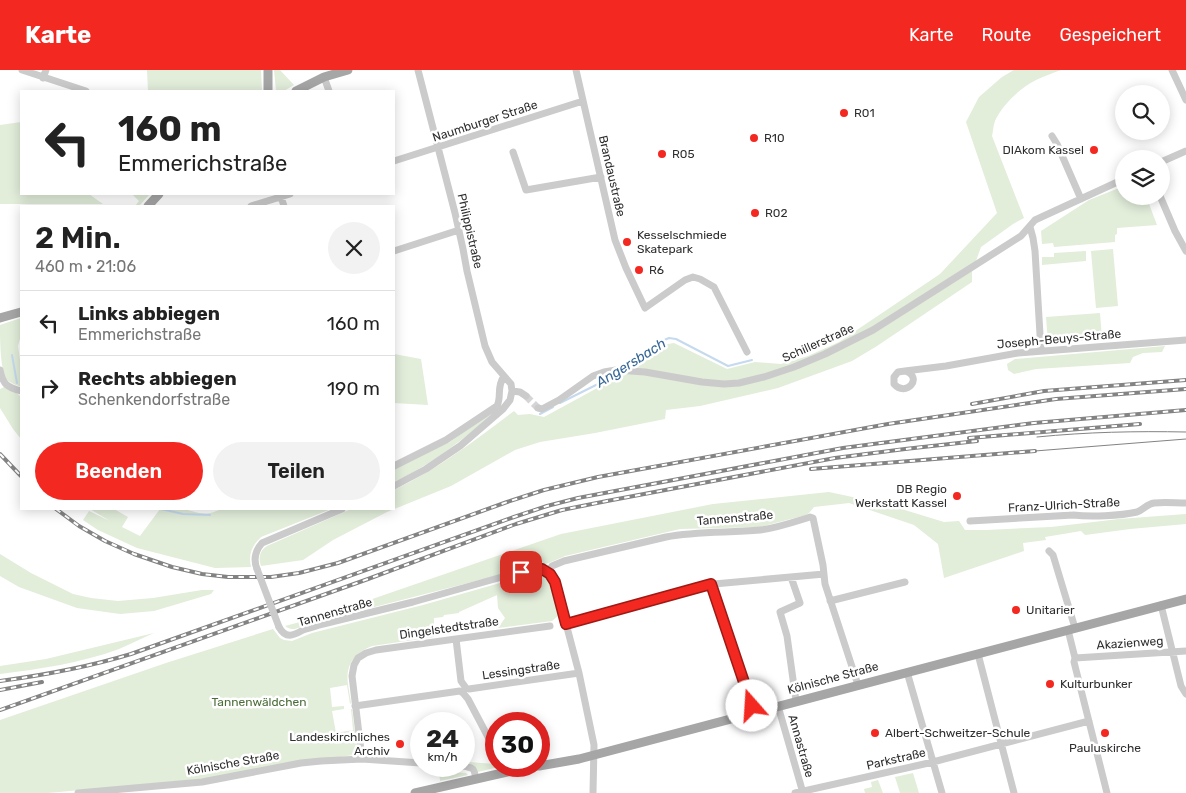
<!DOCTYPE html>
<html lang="de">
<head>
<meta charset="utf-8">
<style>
	body { margin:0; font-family:Rubik,sans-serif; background:#f2f2f2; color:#222; height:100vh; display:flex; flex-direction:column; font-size:19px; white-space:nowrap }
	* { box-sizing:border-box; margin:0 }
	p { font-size:16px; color:#767676 }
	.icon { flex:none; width:28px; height:28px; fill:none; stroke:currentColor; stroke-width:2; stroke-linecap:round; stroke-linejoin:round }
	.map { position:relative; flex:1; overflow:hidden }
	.drawer { position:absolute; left:20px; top:135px; width:375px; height:305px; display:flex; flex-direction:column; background:#fff; border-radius:0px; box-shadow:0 2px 12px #0003 }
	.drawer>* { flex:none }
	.banner { position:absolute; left:20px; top:20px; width:375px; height:105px; border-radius:0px; box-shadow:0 2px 12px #0003; background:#fff; color:#222; overflow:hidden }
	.tools { position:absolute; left:1115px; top:15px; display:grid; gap:10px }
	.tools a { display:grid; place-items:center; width:55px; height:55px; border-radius:50%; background:#fff; box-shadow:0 2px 12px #0003; font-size:25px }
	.speed { position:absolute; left:410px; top:642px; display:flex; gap:10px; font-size:25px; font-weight:700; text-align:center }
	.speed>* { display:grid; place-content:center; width:65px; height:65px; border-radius:50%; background:#fff; box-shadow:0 2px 12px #0003; line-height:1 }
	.speed small { font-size:12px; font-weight:400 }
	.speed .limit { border:8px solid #d22; background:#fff; color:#111 }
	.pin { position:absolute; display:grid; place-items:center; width:42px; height:42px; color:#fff; margin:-21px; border-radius:10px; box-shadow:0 2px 8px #0006 }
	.me { position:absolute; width:55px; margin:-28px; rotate:341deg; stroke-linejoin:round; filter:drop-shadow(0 0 4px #0008) }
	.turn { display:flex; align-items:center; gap:18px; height:105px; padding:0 15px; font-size:22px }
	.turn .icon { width:65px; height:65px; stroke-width:2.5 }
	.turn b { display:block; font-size:35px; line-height:42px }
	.round { display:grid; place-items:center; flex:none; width:52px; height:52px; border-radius:26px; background:#f2f2f2 }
	.headline { display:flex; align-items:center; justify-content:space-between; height:85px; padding:0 15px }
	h1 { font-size:30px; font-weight:600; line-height:38px }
	.action { display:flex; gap:10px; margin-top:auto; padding:10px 15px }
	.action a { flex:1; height:58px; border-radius:30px; background:#f32821; color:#fff; font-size:20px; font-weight:600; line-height:58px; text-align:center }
	.action a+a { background:#f2f2f2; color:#222 }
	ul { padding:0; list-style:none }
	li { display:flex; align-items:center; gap:15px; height:65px; padding:0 15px; border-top:1px solid #e0e0e0 }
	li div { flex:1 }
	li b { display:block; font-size:19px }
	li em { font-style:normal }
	header { display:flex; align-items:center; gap:30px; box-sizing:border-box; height:70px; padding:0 25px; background:#f32821; color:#fff }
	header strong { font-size:24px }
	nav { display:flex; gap:28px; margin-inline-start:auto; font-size:18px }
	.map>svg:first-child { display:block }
	.green { fill:#e2edda }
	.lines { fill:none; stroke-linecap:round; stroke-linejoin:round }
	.stream { stroke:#c5daee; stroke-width:2 }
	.minor-tunnel { stroke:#d5d5d5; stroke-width:7; stroke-dasharray:7 3.5; stroke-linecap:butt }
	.minor { stroke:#cbcbcb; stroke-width:7 }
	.major { stroke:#a6a6a6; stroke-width:9 }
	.tram { stroke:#838383; stroke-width:1 }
	.rail-casing { stroke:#838383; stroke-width:4 }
	.rail { stroke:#fff; stroke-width:2; stroke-dasharray:5.5; stroke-linecap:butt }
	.minor-bridge { stroke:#cbcbcb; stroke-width:7 }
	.route-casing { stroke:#9e1a15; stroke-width:12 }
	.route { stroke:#f32821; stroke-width:9 }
	.poi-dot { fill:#f32821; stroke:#fff; stroke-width:2 }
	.labels { text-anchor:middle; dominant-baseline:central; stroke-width:5; stroke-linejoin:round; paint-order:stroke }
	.poi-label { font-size:12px; fill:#2e2e2e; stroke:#fff; text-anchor:start }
	.street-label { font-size:12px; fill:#2e2e2e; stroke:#fff }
	.park-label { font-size:12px; fill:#4b6d38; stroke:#fff }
	.water-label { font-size:14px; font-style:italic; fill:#356797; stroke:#fff }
</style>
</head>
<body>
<header>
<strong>Karte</strong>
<nav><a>Karte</a><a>Route</a><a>Gespeichert</a></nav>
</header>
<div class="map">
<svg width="1186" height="723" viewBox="0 0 1186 723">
	<rect width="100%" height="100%" fill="#fff"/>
	<path class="green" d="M147 0H261L262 21H148Z
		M274 0H280L294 15 284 21H276Z
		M1014 0H1061C1053 3 1044 6 1036 10 1020 18 1002 35 995 51 993 56 993 62 992 66L1024 148 1013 154 981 177 972 202V212L877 276 852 291 778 318 700 336 666 340 665 349 595 363 540 372 515 380 451 416 387 442 333 470 303 490 261 496C258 488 260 480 267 476L351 439H394V420C438 399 476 370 514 341L518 345 530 344 544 347 612 310 662 275 674 273 727 299 755 292 781 294 808 286 839 272 940 204 997 143 966 52 979 27 1002 7Z
		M21 52V124H89L103 134H0V55Z
		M1124 116V126H1146L1157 155 1117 158V164L1115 165V172L1054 177 1053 173 1042 174 1041 161 1089 130Z
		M132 124H150L139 136H135L139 131Z
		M1113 179 1118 236 1096 238 1091 181Z
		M1086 181V191L1042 195V187H1054V183Z
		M1100 243 1102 269 1053 273H1050L1048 271 1046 247Z
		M21 248V265L18 276 21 297V317C17 315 10 313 7 310 0 300 0 268 0 255Z
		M1165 276 1162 282 1143 283 1133 287 1130 293 1036 299 1014 304 1008 300 1007 294 1015 289Z
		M394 284 421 289 428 335 394 333Z
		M4 317 16 322 21 327V369L13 359 0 338V319Z
		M499 336 501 337C467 366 435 393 394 412V398L450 372Z
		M829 422 885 434 944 452 959 451 965 460H986L1051 457 1119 449 1186 444V454L1130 459 1085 465 1081 461 1045 467 1046 470 1023 473 1024 481 944 508 938 474 914 455 849 433 814 437 809 443 806 445 760 457 680 459 565 486 549 493 507 503 308 554C298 558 293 562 285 556L326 545 561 464 713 434Z
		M90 439H114L128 447 122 457 140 466 160 439C167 439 174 438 181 439 198 441 203 448 221 439H331L261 467C252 476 248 484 251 497L215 498 137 478 98 460 83 450 89 441 110 451Z
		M0 484 31 503 73 524 91 528 118 531 153 528 202 520H214L211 524 154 541 120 544 77 538 19 517 0 506Z
		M541 505C553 510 555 534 558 546L552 551 498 558 505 548 498 538 497 525 459 542V543L444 545 443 547 434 548V555H432L434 567 372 576C361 580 350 589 348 601 346 610 350 624 351 633L350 634 347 615 330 618 332 637 344 636V639L332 641 336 663 353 660 351 639H352L357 679 353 685 202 709 48 723H0V650L166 593 273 559 280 568 284 570 292 571 312 563 423 535 507 511Z
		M154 563C142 568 131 574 119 579 81 593 40 599 0 604V596L46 589Z
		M468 692 496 694 498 697 478 702Z
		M439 701 466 703 468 705 440 711Z
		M913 703 919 723H900L895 707Z
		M878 710 883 723H865L864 719 872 717 871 712Z"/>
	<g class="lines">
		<path class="stream" d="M12 285 17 313
			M623 298 662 271 669 268 676 269 728 296 752 290
			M21 333V335
			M560 333 608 309 617 302
			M540 344 553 337
			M161 439 183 444 210 445"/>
		<path class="minor-tunnel" d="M526 326 538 338"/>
		<path class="minor" d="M22 0 86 21
			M576 0 615 170 626 198 645 238 685 210 693 207 700 209 714 217 747 282
			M1172 0 1186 30
			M324 7 329 21
			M43 8 46 0
			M1052 66 1057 74 1081 129
			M513 82 526 120 601 107
			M394 91 583 31
			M1161 92 1186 81
			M1160 126 1175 161 1186 181
			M281 127 284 136
			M251 136 290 124
			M1030 157 1033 168 1035 181 1041 281
			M394 181 459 160
			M0 300C3 315 7 317 21 321
			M905 301C924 307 906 328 894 314V307L898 302 905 301 946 296 1018 283 1186 270
			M512 321 520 322 526 326
			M538 338 542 339 559 330 593 306 604 302 616 300 645 302 702 312 724 314 739 313 764 307 794 297 825 284 873 260 1021 166 1035 150 1124 109
			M394 396 446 370 497 336C502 326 496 318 504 306
			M394 416 426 399 460 376 503 339 510 330 512 321 511 314 492 292 485 276 467 201 463 179 455 143 418 0
			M970 451 1073 445C1090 447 1120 446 1137 442 1143 440 1147 434 1154 433 1164 432 1176 433 1186 433
			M1049 481 1053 485 1075 558
			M257 499C253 489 255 481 262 473L342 439
			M548 502 552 496 564 491 666 467C697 461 729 463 760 460 777 458 794 452 810 447L813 448 823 495 825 514 858 615
			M791 507 800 533 780 542 787 566 796 631
			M711 514 754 642
			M830 531 905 512
			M1161 535 1181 616 1186 624
			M566 554 714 514 824 504
			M279 557C286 570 294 565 303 560 308 558 314 557 319 555L413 532 509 505 533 500 542 499 546 501 553 508 555 512 579 603 594 675 593 723
			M1068 560 1075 588 1074 592 1107 723
			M456 569 461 611 466 618 469 619 579 603
			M978 584 1014 723
			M1075 588 1186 581
			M907 602 942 723
			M355 636 460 621 463 623 468 629 496 682
			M778 636 803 723
			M362 689 352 606 354 595 358 588 366 583 376 580 550 556
			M463 696C474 698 474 698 476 709
			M78 723 202 712 301 693 321 691 362 689 421 693
			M795 723 933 692 1089 651"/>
		<path class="major" d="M268 0V21
			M296 21 324 7 348 0
			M148 136 159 124
			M0 248 21 242
			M539 696 579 689 1186 529
			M415 723 507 702 537 696"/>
		<path class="tram" d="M1037 367C1087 362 1136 361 1186 362
			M1035 381 1186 369"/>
		<defs>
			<path id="rail" d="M972 334 1044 321 1186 310
				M969 368 1140 354
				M0 384 21 406
				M811 399 1035 381
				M56 439 79 456 105 471 134 484 172 497 202 504 228 507H271L299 503 338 493 507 432 544 420 598 407 888 354 1056 329 1186 319
				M0 611C45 605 88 597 131 584L514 447 547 436 578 428 843 378 1034 353 1186 340
				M0 620 42 612
				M0 640 368 509 516 454 562 440 607 431 835 388 905 379 977 371"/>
		</defs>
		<use href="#rail" class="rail-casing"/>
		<use href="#rail" class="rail"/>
		<path class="minor-bridge" d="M257 499 279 557"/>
	</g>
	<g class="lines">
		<defs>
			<path id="route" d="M521 502 542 499 550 504 555 512 566 554 711 514 752 636"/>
		</defs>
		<use href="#route" class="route-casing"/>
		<use href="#route" class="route"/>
	</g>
	<g class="poi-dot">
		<circle cx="844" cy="43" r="5"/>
		<circle cx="754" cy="68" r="5"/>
		<circle cx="1094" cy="80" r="5"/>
		<circle cx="662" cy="84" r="5"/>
		<circle cx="755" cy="143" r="5"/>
		<circle cx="627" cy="172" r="5"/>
		<circle cx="639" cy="200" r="5"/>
		<circle cx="957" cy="426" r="5"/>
		<circle cx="1016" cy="540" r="5"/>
		<circle cx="1050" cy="614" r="5"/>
		<circle cx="875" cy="663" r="5"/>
		<circle cx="1105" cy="663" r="5"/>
		<circle cx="400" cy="674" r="5"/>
	</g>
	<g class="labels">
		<g class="poi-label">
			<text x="854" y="43">R01</text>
			<text x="764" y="68">R10</text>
			<text x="1084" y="80" text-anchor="end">DIAkom Kassel</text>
			<text x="672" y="84">R05</text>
			<text x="765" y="143">R02</text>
			<text x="637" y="165">Kesselschmiede<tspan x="637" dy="14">Skatepark</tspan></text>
			<text x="649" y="200">R6</text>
			<text x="947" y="419" text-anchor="end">DB Regio<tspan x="947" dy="14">Werkstatt Kassel</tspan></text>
			<text x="1026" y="540">Unitarier</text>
			<text x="1060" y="614">Kulturbunker</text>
			<text x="885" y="663">Albert-Schweitzer-Schule</text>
			<text x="390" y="667" text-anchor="end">Landeskirchliches<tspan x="390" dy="14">Archiv</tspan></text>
			<text x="1105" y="678" text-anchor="middle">Pauluskirche</text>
		</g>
		<g class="street-label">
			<text transform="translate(485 51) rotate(-18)">Naumburger Straße</text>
			<text transform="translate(612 106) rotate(77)">Brandaustraße</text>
			<text transform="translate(470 161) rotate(77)">Philippistraße</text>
			<text transform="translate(1059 269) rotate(-5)">Joseph-Beuys-Straße</text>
			<text transform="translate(818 273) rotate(-24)">Schillerstraße</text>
			<text transform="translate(1064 435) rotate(-3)">Franz-Ulrich-Straße</text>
			<text transform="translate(735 448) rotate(-5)">Tannenstraße</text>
			<text transform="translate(335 542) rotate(-16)">Tannenstraße</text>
			<text transform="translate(449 558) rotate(-8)">Dingelstedtstraße</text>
			<text transform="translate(1130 573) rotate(-4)">Akazienweg</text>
			<text transform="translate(521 600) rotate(-8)">Lessingstraße</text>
			<text transform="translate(833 608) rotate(-15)">Kölnische Straße</text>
			<text transform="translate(801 676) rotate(74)">Annastraße</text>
			<text transform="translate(896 689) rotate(-13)">Parkstraße</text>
			<text transform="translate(233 693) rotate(-10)">Kölnische Straße</text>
		</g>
		<g class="park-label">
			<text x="259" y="632">Tannenwäldchen</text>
		</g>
		<g class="water-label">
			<text transform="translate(631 293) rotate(-32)">Angersbach</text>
		</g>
	</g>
</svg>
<div class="tools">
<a><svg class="icon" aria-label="search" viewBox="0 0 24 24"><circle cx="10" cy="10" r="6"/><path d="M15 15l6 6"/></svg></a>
<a><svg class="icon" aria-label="layers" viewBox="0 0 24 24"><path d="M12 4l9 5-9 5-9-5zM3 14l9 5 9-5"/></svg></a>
</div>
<div class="speed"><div>24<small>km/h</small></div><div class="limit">30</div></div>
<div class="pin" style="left:521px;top:502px;background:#d93025"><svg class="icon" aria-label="arrive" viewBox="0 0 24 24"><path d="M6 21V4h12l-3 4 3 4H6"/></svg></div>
<svg class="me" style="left:752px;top:636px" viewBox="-20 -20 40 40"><circle r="19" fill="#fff"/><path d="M0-13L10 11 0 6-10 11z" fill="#f32821"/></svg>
<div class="banner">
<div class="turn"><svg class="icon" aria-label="left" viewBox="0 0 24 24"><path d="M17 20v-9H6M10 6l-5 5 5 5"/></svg><div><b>160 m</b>Emmerichstraße</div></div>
</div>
<section class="drawer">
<div class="headline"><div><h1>2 Min.</h1><p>460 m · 21:06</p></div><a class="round"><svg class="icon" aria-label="close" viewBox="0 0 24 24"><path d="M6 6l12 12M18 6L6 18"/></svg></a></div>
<ul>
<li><svg class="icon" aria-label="left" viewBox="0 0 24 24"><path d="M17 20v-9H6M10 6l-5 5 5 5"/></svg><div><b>Links abbiegen</b><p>Emmerichstraße</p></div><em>160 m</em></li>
<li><svg class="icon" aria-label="right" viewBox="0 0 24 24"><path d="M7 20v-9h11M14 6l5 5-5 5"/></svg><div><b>Rechts abbiegen</b><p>Schenkendorfstraße</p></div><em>190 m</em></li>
</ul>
<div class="action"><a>Beenden</a><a>Teilen</a></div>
</section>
</div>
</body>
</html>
